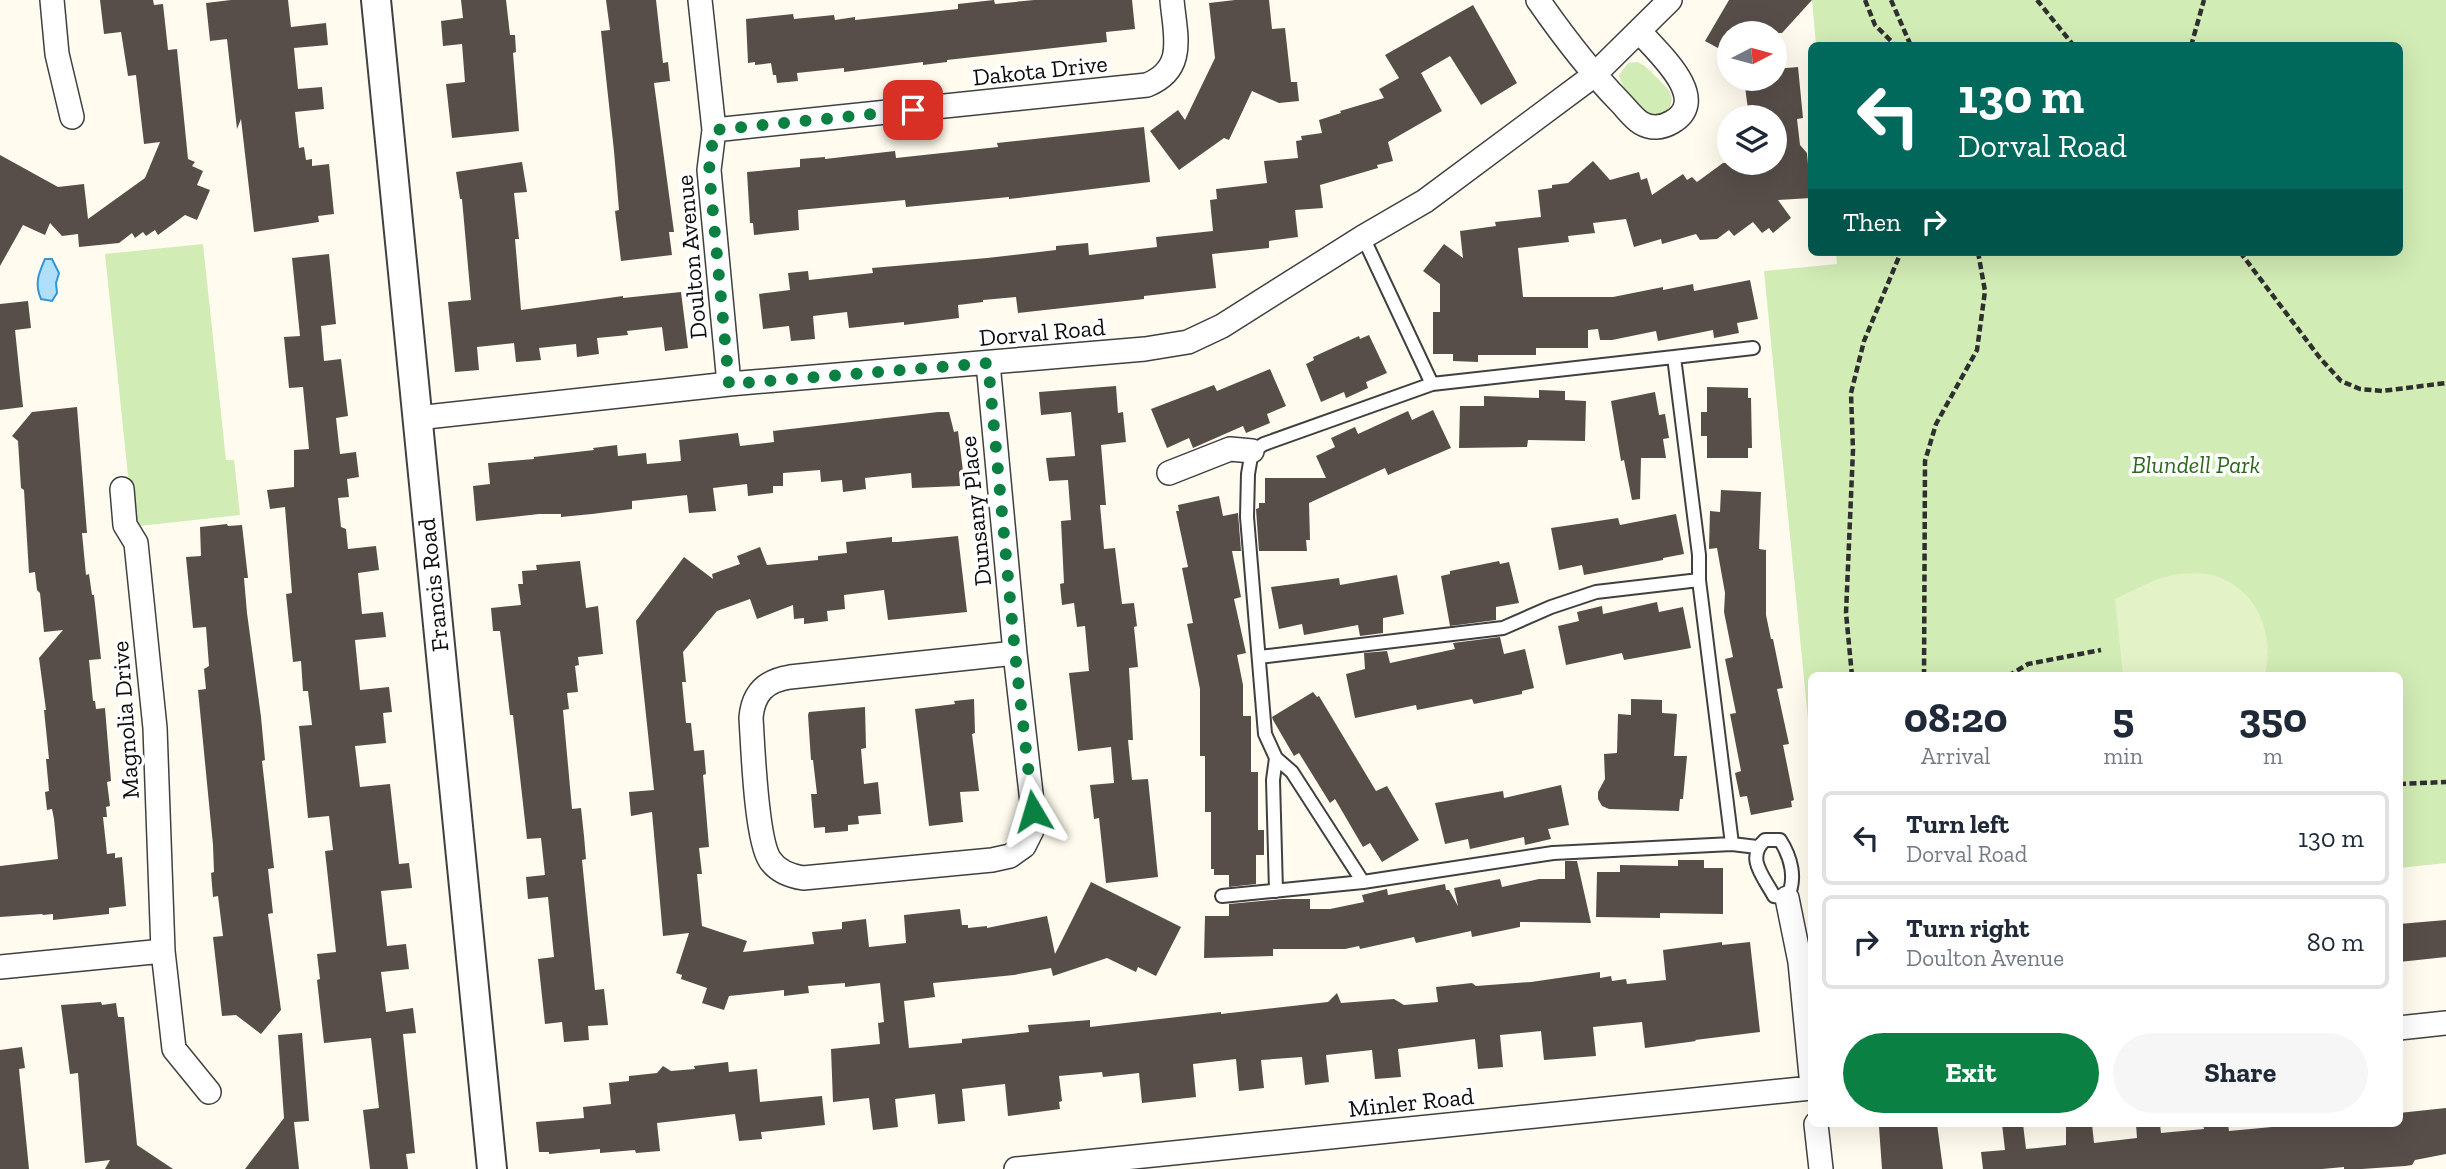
<!DOCTYPE html>
<html lang="en">
<head>
<meta charset="utf-8">
<style>
	body { margin:0; font-family:"Zilla Slab",serif; background:#f6f6f7; color:#1f2937; height:100vh; display:flex; flex-direction:column; font-size:26px; white-space:nowrap }
	* { box-sizing:border-box; margin:0 }
	p { font-size:23px; color:#747a83 }
	.icon { flex:none; width:38px; height:38px; fill:none; stroke:currentColor; stroke-width:2; stroke-linecap:round; stroke-linejoin:round }
	.map { position:relative; flex:1; overflow:hidden }
	.side { position:absolute; left:1808px; top:672px; width:595px; height:455px; display:flex; flex-direction:column; background:#fff; border-radius:10px; box-shadow:0 7px 28px #0002 }
	.side>* { flex:none }
	.hud { position:absolute; left:1808px; top:42px; width:595px; height:214px; border-radius:10px; box-shadow:0 7px 28px #0002; background:#00695c; color:#fff; overflow:hidden }
	.needle { width:46px; rotate:84deg }
	.tools { position:absolute; left:1717px; top:21px; display:grid; gap:14px }
	.tools a { display:grid; place-items:center; width:70px; height:70px; border-radius:50%; background:#fff; box-shadow:0 7px 28px #0002; font-size:35px }
	.pin { position:absolute; display:grid; place-items:center; width:60px; height:60px; color:#fff; margin:-30px; border-radius:14px; box-shadow:0 4px 10px #0006 }
	.me { position:absolute; width:77px; margin:-38px; rotate:353deg; stroke-linejoin:round; filter:drop-shadow(0 0 5px #0008) }
	.turn { display:flex; align-items:center; gap:24px; height:147px; padding:0 35px; font-size:32px }
	.turn .icon { width:91px; height:91px; stroke-width:2.5 }
	.turn b { display:block; font-size:49px; line-height:60px }
	.then { display:flex; align-items:center; height:66px; padding:0 35px; background:#0003; gap:14px; font-size:26px }
	.eta { display:flex; justify-content:space-evenly; align-items:center; height:119px; text-align:center }
	.eta b { font-size:42px; font-weight:700; line-height:49px }
	.primary-button { display:flex; gap:14px; margin-top:auto; padding:14px 35px }
	.primary-button a { flex:1; height:80px; border-radius:42px; background:#0b8043; color:#fff; font-size:28px; font-weight:700; line-height:80px; text-align:center }
	.primary-button a+a { background:#f6f6f7; color:#1f2937 }
	ul { padding:0; list-style:none }
	li { display:flex; align-items:center; gap:21px; height:94px; margin:0 14px 10px; padding:0 21px; border:4px solid #e0e1e3; border-radius:10px }
	li div { flex:1 }
	li b { display:block; font-size:26px }
	li em { font-style:normal }
	.map>svg:first-child { display:block }
	.green { fill:#d2ecb5 }
	.pitch { fill:#e4f2c7 }
	.water { fill:#afdffa; stroke:#3296d5; stroke-width:2 }
	.building { fill:#574e49 }
	.lines { fill:none; stroke-linecap:round; stroke-linejoin:round }
	.service-casing { stroke:#404040; stroke-width:16 }
	.minor-casing { stroke:#404040; stroke-width:26 }
	.tertiary-casing { stroke:#404040; stroke-width:32 }
	.path { stroke:#2f2f2f; stroke-width:4.5; stroke-dasharray:7 3.5; stroke-linecap:butt }
	.service { stroke:#fff; stroke-width:12 }
	.minor { stroke:#fff; stroke-width:23 }
	.tertiary { stroke:#fff; stroke-width:28 }
	.route { stroke:#0b8043; stroke-width:12; stroke-dasharray:0 21.6 }
	.labels { text-anchor:middle; dominant-baseline:central; stroke-width:7; stroke-linejoin:round; paint-order:stroke }
	.street-label { font-size:24px; fill:#0d0d0d; stroke:#fff }
	.park-label { font-size:24px; font-style:italic; fill:#2b691a; stroke:#fff }
</style>
</head>
<body>
<div class="map">
<svg width="2446" height="1169" viewBox="0 0 2446 1169">
	<rect width="100%" height="100%" fill="#fffbee"/>
	<path class="green" d="M1812 0H2446V863L2399 868V676H1811V750L1764 271 1837 264 1836 252H2399V46L1816 45Z
		M1637 62C1646 65 1650 71 1656 77 1668 89 1678 95 1667 112 1665 113 1658 117 1656 117 1644 117 1620 86 1619 75L1628 63Z
		M203 244 226 460H234L240 515 139 526 136 525 132 514 105 254Z"/>
	<path class="pitch" d="M2172 575C2187 573 2203 572 2216 576 2259 591 2274 635 2265 675H2123L2115 599 2155 580Z"/>
	<path class="water" d="M45 259H52L59 273 56 283 57 293 52 301 41 299C34 283 39 273 45 259Z"/>
	<path class="building" d="M100 0H153L154 5 163 4 168 50 177 49 188 159 195 162 192 166 203 171 197 185 210 190 197 220 185 215 158 235 155 230 146 236 143 232 135 238 132 233 119 243 79 247 78 234 62 236 50 223 45 235 23 225 0 266V155L58 187 84 184 88 219 145 178 160 142 144 144 136 75 128 76 121 32 104 34Z
		M231 0H288L291 27 326 23 328 45 294 48 298 89 322 87 324 109 295 112 299 148 304 147 306 160 312 159V166L329 164 334 214 318 216 319 222 254 232 241 119 237 129 227 39 210 41 206 3Z
		M461 0H506L510 35H515L516 52 513 53 519 131 452 138 446 84 465 82 462 44 443 46 441 21 463 18Z
		M606 0H656L663 63 668 62 670 81 654 83 674 232H669L672 255 621 261 615 211 619 210 614 151 601 31 610 30Z
		M994 0 995 4 1034 0H1132L1135 29 1106 32 1107 42 947 60V62L923 65V62L844 72V68L797 73 798 81 777 83 776 75H773L771 63 755 65V62L748 63 746 19 793 14 794 19 834 15 835 20 855 17V20L958 9V4Z
		M1235 0H1269L1272 29 1285 28 1291 82H1297L1299 101 1279 103 1252 91 1229 140 1224 138 1179 170 1150 131 1178 110 1185 120 1215 58 1209 3Z
		M1729 0H1812L1782 33H1729V54L1705 41Z
		M1473 5 1517 83 1481 105 1450 56 1421 73 1442 111 1388 142 1393 161 1377 165 1378 168 1320 185 1323 208 1295 210 1298 237 1269 241V248L1212 254 1216 288 1144 296V299L1018 313 1016 297 983 300V302L958 305 959 318 904 325V322L849 328 847 312 813 316 815 339 791 341 789 326 763 329 759 294 790 290 788 273 808 271 809 280 873 273 872 268 987 258 1056 250V246L1088 243 1089 255 1157 247 1156 237 1213 231 1210 200 1217 199 1216 189 1267 183 1264 161 1298 158 1296 141 1302 140 1301 136 1322 133 1319 120 1341 113 1340 111 1384 98 1379 89 1399 78 1385 55Z
		M1798 67 1803 118 1797 119 1800 145 1807 153 1811 198 1778 200 1791 218 1773 233 1769 228 1762 233 1753 222 1734 236 1729 230 1717 239 1700 240 1696 234 1662 244 1661 239 1634 247 1626 219 1593 223 1595 233 1568 236 1569 242 1518 248 1523 297H1613L1663 287V290L1693 284 1694 291 1750 280 1758 319 1737 323 1739 333 1714 338 1713 330 1658 341 1656 331 1612 340H1600L1598 329 1588 330V348H1536V355H1478V362L1453 361V354H1433V312H1440V284L1423 271 1444 244 1463 258 1460 231 1496 226 1495 222 1541 217 1538 190 1552 188V185L1568 183 1593 161 1610 180 1639 172 1641 180 1647 178 1652 195 1683 174 1687 180 1692 177 1697 182 1723 163H1774V117H1749L1744 79H1774V69Z
		M1144 127 1150 182 1009 199V197L906 207 905 200 798 210 799 230 754 235 753 223H750L747 172 800 167V159L825 157V159L895 151 896 158 998 147 997 143Z
		M522 162 527 192 514 193 519 239H515L521 310 623 296V298L681 292 688 348 665 351 662 327 627 331 628 335 597 338 599 354 577 357 576 344 539 348 541 360 516 362 514 343 477 347 479 370 455 372 448 302 471 300 462 199H460L456 172Z
		M329 254 336 324 321 326 324 361 341 359 348 416 336 418 340 454 356 452 359 477 347 479 349 497 338 498 341 527 346 529 348 549 376 546 379 570 358 573 362 614 383 612 386 637 355 640 360 690 389 687 392 712 383 713 386 743 355 746 360 787 390 784 399 864 409 863 412 888 381 891 387 946 406 944 409 969 381 972 386 1012 413 1008 416 1033 403 1034 415 1153 406 1154 408 1169H370L363 1110 379 1108 371 1038 324 1043 317 980 320 979 317 954 336 952 325 851 333 850 329 816 308 818 299 726 312 725 308 691H303L301 661 293 662 286 594 292 593 285 507 270 509 267 490 294 487V450L309 449 303 387 289 388 284 337 300 336 292 258Z
		M28 301 31 328 15 330 23 407 0 410V304Z
		M1369 335 1387 373 1366 382 1368 388 1346 398 1344 392 1321 402 1306 364 1314 360 1313 357 1359 336 1360 339Z
		M1270 369 1286 406 1267 414 1270 423 1246 433 1243 426 1193 448 1189 438 1167 448 1151 409 1214 385 1217 391Z
		M1116 386 1118 413 1123 412 1126 442 1101 445 1106 505H1100L1104 549 1115 548 1122 604 1134 603 1137 626 1134 627 1138 667 1129 668 1133 740H1128L1132 780 1148 779 1158 877 1106 883 1099 818 1094 819 1090 785 1114 783 1111 747 1078 751 1069 673 1089 671 1085 626 1077 627 1074 603 1062 605 1060 584 1064 583 1061 521 1071 520 1068 480 1049 481 1046 458 1075 456 1071 412 1041 415 1039 392Z
		M1707 387 1748 388V398H1751L1752 448H1748V458H1707V436H1701V412H1707Z
		M1539 390 1565 391V400L1586 401 1585 441 1528 440 1527 447 1459 448 1460 406H1484V396L1539 398Z
		M1655 392 1659 415 1665 414 1669 438 1663 439 1666 458H1641L1640 499 1632 500 1624 460 1621 461 1611 401Z
		M77 407 87 533H82L86 575 89 574 92 595H94L101 659 89 660 93 701H95L96 709 105 708 111 781 107 782 110 806 106 807 107 817H103L107 854 115 853V858L122 857 126 906 109 908V914L53 920V914L43 915 42 914 0 917V866L58 859 54 819 52 809 47 810 45 792 49 791 46 759H49L44 710H46L39 658 63 630 44 632 40 593 37 590 35 572 29 573 24 490 21 488 18 441 12 436 32 412Z
		M1433 410 1451 448 1388 475 1385 468 1309 503 1310 540H1306L1307 551H1259L1256 509 1259 508V503H1265V478H1326L1316 456 1335 447 1331 438 1355 427 1358 434 1408 411 1412 420Z
		M938 412H949L954 432 958 431 963 471 959 472 960 486 912 488 911 473 865 478 866 489 843 492 842 480 821 482 820 470 783 473V486H773V493L748 496 747 484 713 488 716 511 689 513 687 495 632 501V509L592 514 561 517V514H539L476 521 473 486 490 484 488 463 534 459V457L594 450 593 448 617 445 618 456 646 453 647 464 681 461 679 440 738 433 740 446 774 442 773 431Z
		M1721 490 1761 492 1759 549 1766 550V615L1771 639H1773L1783 688 1777 689 1789 744 1783 745 1794 800 1791 801 1792 807 1751 815 1747 796 1740 797 1735 773 1741 771 1730 714 1736 713 1725 659 1733 657 1724 612 1725 593 1717 548 1709 549 1710 511 1720 512Z
		M1219 496 1223 516 1238 513 1241 551H1232L1241 597 1234 599 1246 653 1237 655 1243 685V716H1251V772H1258V830H1264V855H1256V884L1229 887V875H1214V869H1211V812H1205V756H1200V689L1187 624 1193 623 1182 568 1188 567 1176 511H1179L1178 505Z
		M1676 514 1684 554 1663 558V560L1584 575 1582 565 1559 570 1551 528 1618 518 1620 525Z
		M227 524 228 526 242 525 248 578H244L247 613 261 717 265 760 262 761 274 868 268 869 273 913 268 914 281 1010 261 1034 236 1015 222 1016 213 937 223 936 218 896 213 897 211 873 214 872 213 845 198 690 206 689 204 669 209 666 206 627 193 628 186 557 201 556 200 527Z
		M958 536 967 612 888 620 884 590 844 595 845 609 827 611 828 621 804 624V618L794 619 793 605 757 619 750 599 717 611 683 652 686 682H682L686 723H691L694 751 704 750 706 774 703 775 709 847 699 848 702 874H697L702 926 747 941 743 952 814 944 812 932 842 929V922L866 919 869 947 906 943 904 915 960 909 962 925H968V928L987 926V928L1047 916 1055 954 1091 882 1181 927 1156 976 1138 967 1136 972 1107 958 1053 976 1051 968 1014 975 933 983 935 997 904 1001 909 1048 962 1043V1039L1029 1032 1028 1025 1090 1020V1027L1221 1012V1014L1328 1002 1337 993 1341 1003 1394 999 1404 1005 1438 1002 1436 987 1472 983 1476 986 1531 982 1600 972V978L1611 976 1612 981 1626 979 1627 984 1666 980 1663 950 1722 942V945L1750 942 1760 1032 1695 1040 1696 1041 1645 1048 1642 1022 1593 1027 1596 1056 1544 1060 1541 1031 1500 1035 1503 1067 1478 1069 1475 1039 1398 1049 1401 1077 1375 1079 1372 1050 1326 1055 1329 1082 1305 1085 1302 1057 1261 1060 1264 1088 1239 1091 1236 1059 1193 1064 1196 1097 1142 1103 1139 1073 1103 1077 1102 1072 1059 1076 1062 1101 1059 1102 1060 1109 1008 1116 1005 1084 962 1089 965 1121 938 1124 935 1094 895 1099 898 1127 873 1130 869 1098 833 1102 831 1049 880 1044 878 1023 884 1022 880 983 845 987V983L808 986 809 993 784 996V990L729 996 724 1010 702 1003 707 988 681 979 682 975 676 973 689 933 663 936 652 812 631 816 629 792 654 790 636 621 684 557 713 579 712 574 740 564 737 556 760 547 767 565 818 560V556L847 553 846 542 892 537V542H897Z
		M580 561 586 608 598 606 603 654 578 657 579 665 575 666 578 692 567 693 569 709 563 710 572 809 581 808 584 836 586 859 582 860 595 990 604 989 608 1025 588 1026 589 1040 564 1042 562 1022 545 1024 538 959 554 957 548 897 528 899 526 877 545 875 541 838 527 839 513 715H510L500 631H493L491 608 521 605 518 584H523L522 571 537 570 536 565Z
		M1499 561 1500 564 1509 562 1519 603 1496 607V620L1450 626 1441 576 1450 574V571Z
		M1397 575 1404 614 1383 618V633L1360 636 1358 625 1304 635 1302 624 1279 629 1271 587 1339 578 1340 585Z
		M1657 602 1659 612 1683 607 1691 648 1624 660 1622 653 1566 665 1558 626 1579 621 1577 612 1602 606 1603 614Z
		M1500 637 1504 654 1525 649 1534 688 1522 691V694L1474 704 1472 699 1417 710 1416 705 1355 718 1346 674 1365 669 1364 653 1387 651 1390 663 1455 649 1453 643Z
		M1313 692 1317 697 1319 696 1376 791 1387 786 1419 840 1382 862 1370 843 1363 847 1335 799 1330 803 1299 753 1294 756 1273 720 1272 717Z
		M974 699 975 733 972 734 979 791 960 792 963 822 929 826 915 709 955 704 954 701Z
		M1631 699 1662 700V713L1677 714 1674 756H1687L1683 799H1680L1679 811 1609 809 1602 806 1598 799V792L1605 779 1604 754 1617 753 1618 714 1631 715Z
		M865 707 866 748 861 749 864 784 878 782 881 814 858 816 859 824 848 825V831L825 833V827L814 828 811 794H817L813 760H811L808 715 809 712Z
		M1561 785 1569 825 1548 829 1551 839 1525 845 1524 837 1470 849 1468 839 1445 844 1435 803 1503 791 1504 798Z
		M1678 860H1704V868H1723V914L1660 913V918L1596 917 1597 872H1620V865L1678 866Z
		M1565 861H1577L1591 923 1520 922V927L1472 937 1471 931 1416 943 1414 937 1360 949 1359 946 1345 949H1273V956L1204 958 1205 916H1229V904L1283 899H1310V909H1330L1364 902 1362 895 1387 889 1388 895 1445 884 1446 890H1449L1458 906 1454 888 1500 879 1502 887 1539 879H1565Z
		M2446 920V957L2399 962V924Z
		M101 1002 102 1005 116 1003 118 1017H124L137 1145 173 1169H105L110 1160 85 1163 78 1073 70 1074 61 1005Z
		M302 1033 309 1121 294 1122 299 1169H245L284 1118 278 1035Z
		M22 1047 25 1068 19 1069 29 1169H0V1050Z
		M728 1062 729 1072 757 1069 760 1102 822 1096 825 1125 761 1132 762 1139 739 1141 735 1114 657 1123 660 1151 636 1153 635 1150 600 1153V1149L549 1154V1152H539L536 1122 584 1118 583 1107 611 1104 609 1083 629 1081V1076L657 1073 663 1066 671 1071 695 1069 694 1066Z
		M2446 1108V1154L2415 1160 2412 1165 2405 1166 2362 1169H2344V1167L2322 1169H1983L1981 1152 2005 1150 2002 1124H2023L2026 1149 2066 1145V1124H2092L2094 1143 2137 1138 2136 1124H2160L2161 1133 2204 1129 2203 1124H2228L2229 1131 2272 1127V1124H2399V1113Z
		M1922 1124H1937L1943 1169H1882L1879 1127Z"/>
	<g class="lines">
		<defs>
			<path id="service" d="M1363 237 1432 384
				M1674 357 1753 348
				M1259 657 1503 628 1551 607 1596 592 1699 580
				M1276 758 1273 780 1276 891
				M1765 840H1780C1791 857 1797 879 1787 898L1774 896C1764 877 1745 858 1765 840Z
				M1732 844 1699 580V555L1674 357 1432 384 1264 444 1252 451 1248 474 1247 517 1265 734 1276 758 1292 772 1363 882 1553 853 1732 844 1757 847
				M1222 896 1363 882"/>
			<path id="minor" d="M52 0 57 54 72 117
				M700 0 714 130 709 170 729 384
				M1538 0C1563 36 1588 69 1619 101 1626 108 1633 118 1641 123 1651 129 1662 128 1672 122 1712 99 1657 52 1640 32
				M714 130 1147 85C1187 69 1175 35 1172 0
				M988 363 1015 653 1033 811 1032 830 1024 846 1010 856 992 860 803 878C790 876 778 872 770 860 756 839 753 748 751 718 753 693 765 681 790 677L1015 653
				M417 418 729 384 1145 349 1188 342 1222 326 1363 237 1425 201 1593 76 1670 0
				M1169 473 1230 449 1252 451
				M122 489 125 525 136 543 155 728 163 951 174 1049 209 1092
				M1787 898 1800 962 1811 1076
				M0 967 163 951
				M2399 1028 2446 1023
				M1816 1124 1821 1169
				M1016 1169 1811 1088"/>
			<path id="tertiary" d="M376 0 492 1169"/>
		</defs>
		<use href="#service" class="service-casing"/>
		<use href="#minor" class="minor-casing"/>
		<use href="#tertiary" class="tertiary-casing"/>
		<path class="path" d="M1865 0 1875 25 1896 46
			M1891 0 1911 46
			M2037 0 2074 46
			M2191 46 2204 0
			M2240 252 2320 358 2341 381 2360 389 2382 391 2446 383
			M1852 676 1846 613 1853 450 1851 393 1864 341 1901 252
			M1924 676 1925 461 1936 424 1977 350 1985 291 1978 252
			M2008 676 2028 664 2101 650
			M2399 784 2446 782"/>
		<use href="#service" class="service"/>
		<use href="#minor" class="minor"/>
		<use href="#tertiary" class="tertiary"/>
	</g>
	<g class="lines">
		<path class="route" d="M913 110 714 130 709 170 729 384 988 363 1015 653 1033 811"/>
	</g>
	<g class="labels">
		<g class="street-label">
			<text transform="translate(1040 70) rotate(-6)">Dakota Drive</text>
			<text transform="translate(691 257) rotate(-95)">Doulton Avenue</text>
			<text transform="translate(1042 332) rotate(-5)">Dorval Road</text>
			<text transform="translate(975 511) rotate(-96)">Dunsany Place</text>
			<text transform="translate(433 585) rotate(-96)">Francis Road</text>
			<text transform="translate(125 720) rotate(-94)">Magnolia Drive</text>
			<text transform="translate(1411 1102) rotate(-6)">Minler Road</text>
		</g>
		<g class="park-label">
			<text x="2196" y="464">Blundell Park</text>
		</g>
	</g>
</svg>
<div class="tools">
<a><svg class="needle" viewBox="-14 -14 28 28"><path d="M0-13l5 13h-10z" fill="#e53935"/><path d="M0 13l5-13h-10z" fill="#747a83"/></svg></a>
<a><svg class="icon" aria-label="layers" viewBox="0 0 24 24"><path d="M12 4l9 5-9 5-9-5zM3 14l9 5 9-5"/></svg></a>
</div>
<div class="pin" style="left:913px;top:110px;background:#d93025"><svg class="icon" aria-label="arrive" viewBox="0 0 24 24"><path d="M6 21V4h12l-3 4 3 4H6"/></svg></div>
<svg class="me" style="left:1033px;top:811px" viewBox="-20 -20 40 40"><path d="M0-17L14 15 0 8-14 15z" fill="#0b8043" stroke="#fff" stroke-width="4"/></svg>
<div class="hud">
<div class="turn"><svg class="icon" aria-label="left" viewBox="0 0 24 24"><path d="M17 20v-9H6M10 6l-5 5 5 5"/></svg><div><b>130 m</b>Dorval Road</div></div>
<div class="then">Then<svg class="icon" aria-label="right" viewBox="0 0 24 24"><path d="M7 20v-9h11M14 6l5 5-5 5"/></svg></div>
</div>
<section class="side">
<div class="eta">
<div><b>08:20</b><p>Arrival</p></div>
<div><b>5</b><p>min</p></div>
<div><b>350</b><p>m</p></div>
</div>
<ul>
<li><svg class="icon" aria-label="left" viewBox="0 0 24 24"><path d="M17 20v-9H6M10 6l-5 5 5 5"/></svg><div><b>Turn left</b><p>Dorval Road</p></div><em>130 m</em></li>
<li><svg class="icon" aria-label="right" viewBox="0 0 24 24"><path d="M7 20v-9h11M14 6l5 5-5 5"/></svg><div><b>Turn right</b><p>Doulton Avenue</p></div><em>80 m</em></li>
</ul>
<div class="primary-button"><a>Exit</a><a>Share</a></div>
</section>
</div>
</body>
</html>
